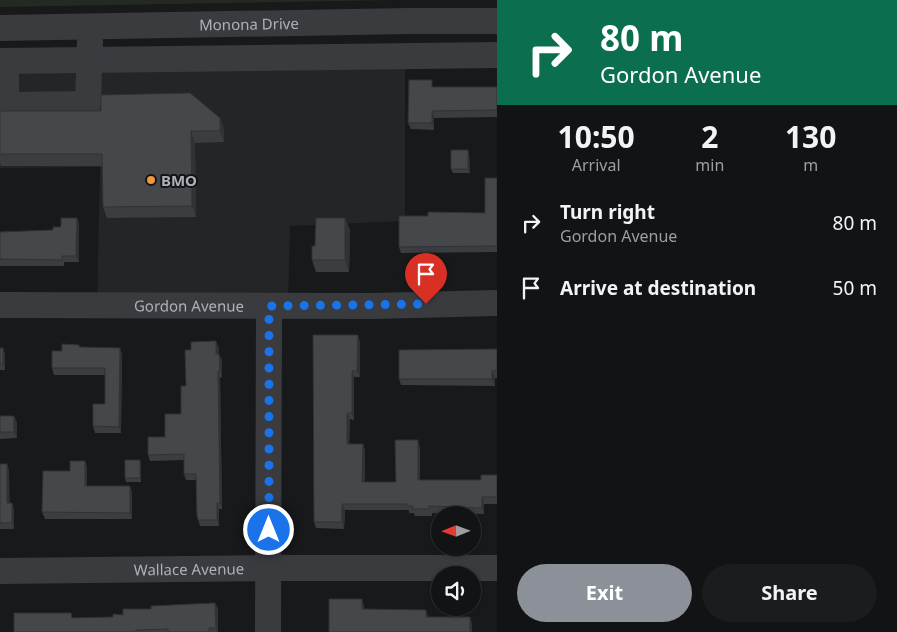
<!DOCTYPE html>
<html lang="en">
<head>
<meta charset="utf-8">
<style>
	body { margin:0; font-family:"Noto Sans",sans-serif; background:#1b1c1d; color:#f1f3f6; height:100vh; display:flex; flex-direction:column; font-size:19px; white-space:nowrap }
	* { box-sizing:border-box; margin:0 }
	p { font-size:16px; color:#9c9ea0 }
	.icon { flex:none; width:28px; height:28px; fill:none; stroke:currentColor; stroke-width:2; stroke-linecap:round; stroke-linejoin:round }
	.map { position:relative; flex:1; overflow:hidden }
	.sheet { display:flex; flex-direction:column; background:#121314; width:400px }
	.sheet>* { flex:none }
	.hud { background:#0b6e4f; color:#fff; overflow:hidden }
	.needle { width:32px; rotate:269deg }
	.fabs { position:absolute; left:431px; top:506px; display:grid; gap:10px }
	.fabs a { display:grid; place-items:center; width:50px; height:50px; border-radius:50%; background:#121314; box-shadow:0 1px 4px #0004,0 0 0 1px #313234; font-size:25px }
	.pin { position:absolute; display:grid; place-items:center; width:42px; height:42px; color:#fff; margin:-51px -21px; border-radius:50% 50% 50% 0; rotate:-45deg; box-shadow:0 0 5px #0007 }
	.pin .icon { rotate:45deg }
	.me { position:absolute; width:55px; margin:-28px; rotate:0deg; stroke-linejoin:round; filter:drop-shadow(0 0 4px #0008) }
	.turn { display:flex; align-items:center; gap:18px; height:105px; padding:0 20px; font-size:22px }
	.turn .icon { width:65px; height:65px; stroke-width:2.5 }
	.turn b { display:block; font-size:35px; line-height:42px }
	.eta { display:flex; justify-content:space-evenly; align-items:center; height:85px; text-align:center }
	.eta b { font-size:30px; font-weight:700; line-height:35px }
	.primary-button { display:flex; gap:10px; margin-top:auto; padding:10px 20px }
	.primary-button a { flex:1; height:58px; border-radius:30px; background:#8c9099; color:#fff; font-size:20px; font-weight:700; line-height:58px; text-align:center }
	.primary-button a+a { background:#1b1c1d; color:#f1f3f6 }
	ul { padding:0; list-style:none }
	li { display:flex; align-items:center; gap:15px; height:65px; padding:0 20px }
	li div { flex:1 }
	li b { display:block; font-size:19px }
	li em { font-style:normal }
	main { display:flex; flex:1; min-height:0 }
	.map>svg:first-child { display:block }
	.built { fill:#242527 }
	.green { fill:#222a22 }
	.lines { fill:none; stroke-linecap:round; stroke-linejoin:round }
	.minor { stroke:#393b3f; stroke-width:26 }
	.wall { fill:#3b3d40 }
	.shaded-wall { fill:#303234 }
	.building { fill:#45474a; stroke:#303234 }
	.route { stroke:#1a73e8; stroke-width:9; stroke-dasharray:0 16.2 }
	.poi-dot { fill:#ef993b; stroke:#131415; stroke-width:2 }
	.labels { text-anchor:middle; dominant-baseline:central; stroke-width:4; stroke-linejoin:round; paint-order:stroke }
	.street-label { font-size:15px; fill:#abb2ba; stroke:#131415 }
	.poi-label { font-size:15px; font-weight:bold; fill:#abb2ba; stroke:#131415; text-anchor:start }
</style>
</head>
<body>
<main>
<div class="map">
<svg width="497" height="632" viewBox="0 0 497 632">
	<rect width="100%" height="100%" fill="#18191a"/>
	<path class="built" d="M405 56V221L290 226 288 305 97 306 100 167 0 168V61Z"/>
	<path class="green" d="M0 0H399L0 7Z"/>
	<g class="lines">
		<g class="minor">
			<path id="s1" d="M0 28 408 21H497"/>
			<path d="M0 61 497 55"/>
			<path d="M6 61V105L88 104 90 42"/>
			<path id="s2" d="M0 305 373 306 497 303"/>
			<path id="s3" d="M0 571 269 568H497"/>
			<path d="M268 632 269 306"/>
		</g>
	</g>
	<path class="wall" d="M435 87H497V117L434 118V130L411 129 408 123Z
		M0 111 220 118 224 129V142L195 143 196 217 107 218 103 207 102 166H1L0 162Z
		M468 150 469 154 470 173H453L451 169Z
		M497 178V252L401 253 399 247 485 213Z
		M77 218 79 224V262H64V266H0V232L53 230Z
		M345 218 350 230 349 272H316L312 260 315 246Z
		M313 335 360 342V377H354V420L350 419 349 444H363L365 451V482H396L420 447V480H481L497 475V504H484V514L432 513V516H415L414 513H409V510H345L344 529 316 528 314 522Z
		M80 347 122 354 121 433H95L93 426 105 404V375H54L52 368 62 351Z
		M0 348 5 354V370H0Z
		M219 348 218 354H219L222 360V377L220 378 222 509H219V526H200L197 515 196 480H186L184 474V460L150 461 148 455 165 437 181 414 186 386Z
		M497 349V378H495V386L401 385 399 379Z
		M0 416 17 422V438L0 439Z
		M141 463V482H126L125 478Z
		M0 464 9 470V503H12L14 509V529H0Z
		M87 467V486L132 492V519H45L42 512 70 471Z
		M215 603 218 609V632H14L73 618 113 617 151 609Z
		M364 605V609L428 616V617L472 623V632H329Z"/>
	<path class="shaded-wall" d="M432 111 434 118V130L432 123Z
		M220 118 224 129V142L220 131Z
		M191 131 195 143 196 217 192 206Z
		M468 150 469 154 470 173 468 169Z
		M77 218 79 224V262L76 256Z
		M345 218 350 230 349 272 345 260Z
		M358 335 360 342V377L357 371Z
		M216 341 219 348 218 360 216 354Z
		M3 348 5 354V370L3 364Z
		M120 348 122 354 121 433 119 427Z
		M219 354 222 360V377L220 371Z
		M218 371 220 378 222 509 220 503Z
		M352 371 354 377V420L352 413Z
		M492 371 495 378V386L492 379Z
		M347 413 350 419 349 451 347 444Z
		M14 416 17 422V438L14 432Z
		M418 440 420 447V487L418 480Z
		M363 444 365 451V489L362 482Z
		M140 460 141 463V482L140 478Z
		M85 461 87 467V492L85 486Z
		M7 464 9 470 10 509 7 503Z
		M130 486 132 492V519L130 513Z
		M482 497 484 504V514L482 508Z
		M12 503 14 509V529L12 523Z
		M217 503 219 509V526L217 520Z
		M342 504 345 510 344 529 342 522Z
		M362 599 364 605V616L362 609Z
		M215 603 218 609V632H217L216 628Z
		M426 610 428 616V624L426 617Z
		M470 617 472 623V632H470Z"/>
	<path class="building" d="M409 80H432V87H497V110L432 111V123H408Z
		M190 93 220 118V131H191L192 206 103 207 102 154H0V111H101V95Z
		M451 150H468V169H451Z
		M485 178H497V246L399 247V216H428V212L485 213Z
		M61 218H77L76 256H62V260L0 259V232L53 230V227H61Z
		M316 218H345V260H312V246H315Z
		M313 335H358L357 371H352V413H347V444H363L362 482H396L395 440H418V480H481V475H497V497H482V508L429 506V509H413V506H407V504H342V522H314Z
		M216 341V354H219L220 371H218L220 503H217V520H198L197 515 196 474H184V454L148 455V437H165V414H181V386H186L185 350H191V342Z
		M62 344 79 345V347L120 348 119 427 93 426V404H105V368H52V351H62Z
		M0 348H3V364H0Z
		M497 349V371H492V379H399V350Z
		M0 416H14V432H0Z
		M125 460H140V478H125Z
		M70 461H85V486H130V513L42 512 43 471H70Z
		M0 464H7V503H12V523H0Z
		M329 599H362V609L426 610V617H470V632H329Z
		M215 603 216 628H209V632H168V629L136 630V632H14V613H71L72 618 113 617V614L123 615V609H151V606Z"/>
	<g class="lines">
		<path class="route" d="M269 530V306L426 304"/>
	</g>
	<circle class="poi-dot" cx="151" cy="180" r="5"/>
	<g class="labels">
		<g class="street-label">
			<text stroke="none"><textPath href="#s1" startOffset="249">Monona Drive</textPath></text>
			<text stroke="none"><textPath href="#s2" startOffset="189">Gordon Avenue</textPath></text>
			<text stroke="none"><textPath href="#s3" startOffset="189">Wallace Avenue</textPath></text>
		</g>
		<g class="poi-label">
			<text x="161" y="180">BMO</text>
		</g>
	</g>
</svg>
<div class="fabs">
<a><svg class="needle" viewBox="-14 -14 28 28"><path d="M0-13l5 13h-10z" fill="#e53935"/><path d="M0 13l5-13h-10z" fill="#9c9ea0"/></svg></a>
<a><svg class="icon" aria-label="sound" viewBox="0 0 24 24"><path d="M4 9h4l5-4v14l-5-4H4zM17 9q2 3 0 6"/></svg></a>
</div>
<div class="pin" style="left:426px;top:304px;background:#d93025"><svg class="icon" aria-label="arrive" viewBox="0 0 24 24"><path d="M6 21V4h12l-3 4 3 4H6"/></svg></div>
<svg class="me" style="left:269px;top:530px" viewBox="-20 -20 40 40"><circle r="17" fill="#1a73e8" stroke="#fff" stroke-width="3"/><path d="M0-11L8 9 0 5-8 9z" fill="#fff"/></svg>
</div>
<section class="sheet">
<div class="hud">
<div class="turn"><svg class="icon" aria-label="right" viewBox="0 0 24 24"><path d="M7 20v-9h11M14 6l5 5-5 5"/></svg><div><b>80 m</b>Gordon Avenue</div></div>
</div>
<div class="eta">
<div><b>10:50</b><p>Arrival</p></div>
<div><b>2</b><p>min</p></div>
<div><b>130</b><p>m</p></div>
</div>
<ul>
<li><svg class="icon" aria-label="right" viewBox="0 0 24 24"><path d="M7 20v-9h11M14 6l5 5-5 5"/></svg><div><b>Turn right</b><p>Gordon Avenue</p></div><em>80 m</em></li>
<li><svg class="icon" aria-label="arrive" viewBox="0 0 24 24"><path d="M6 21V4h12l-3 4 3 4H6"/></svg><div><b>Arrive at destination</b></div><em>50 m</em></li>
</ul>
<div class="primary-button"><a>Exit</a><a>Share</a></div>
</section>
</main>
</body>
</html>
